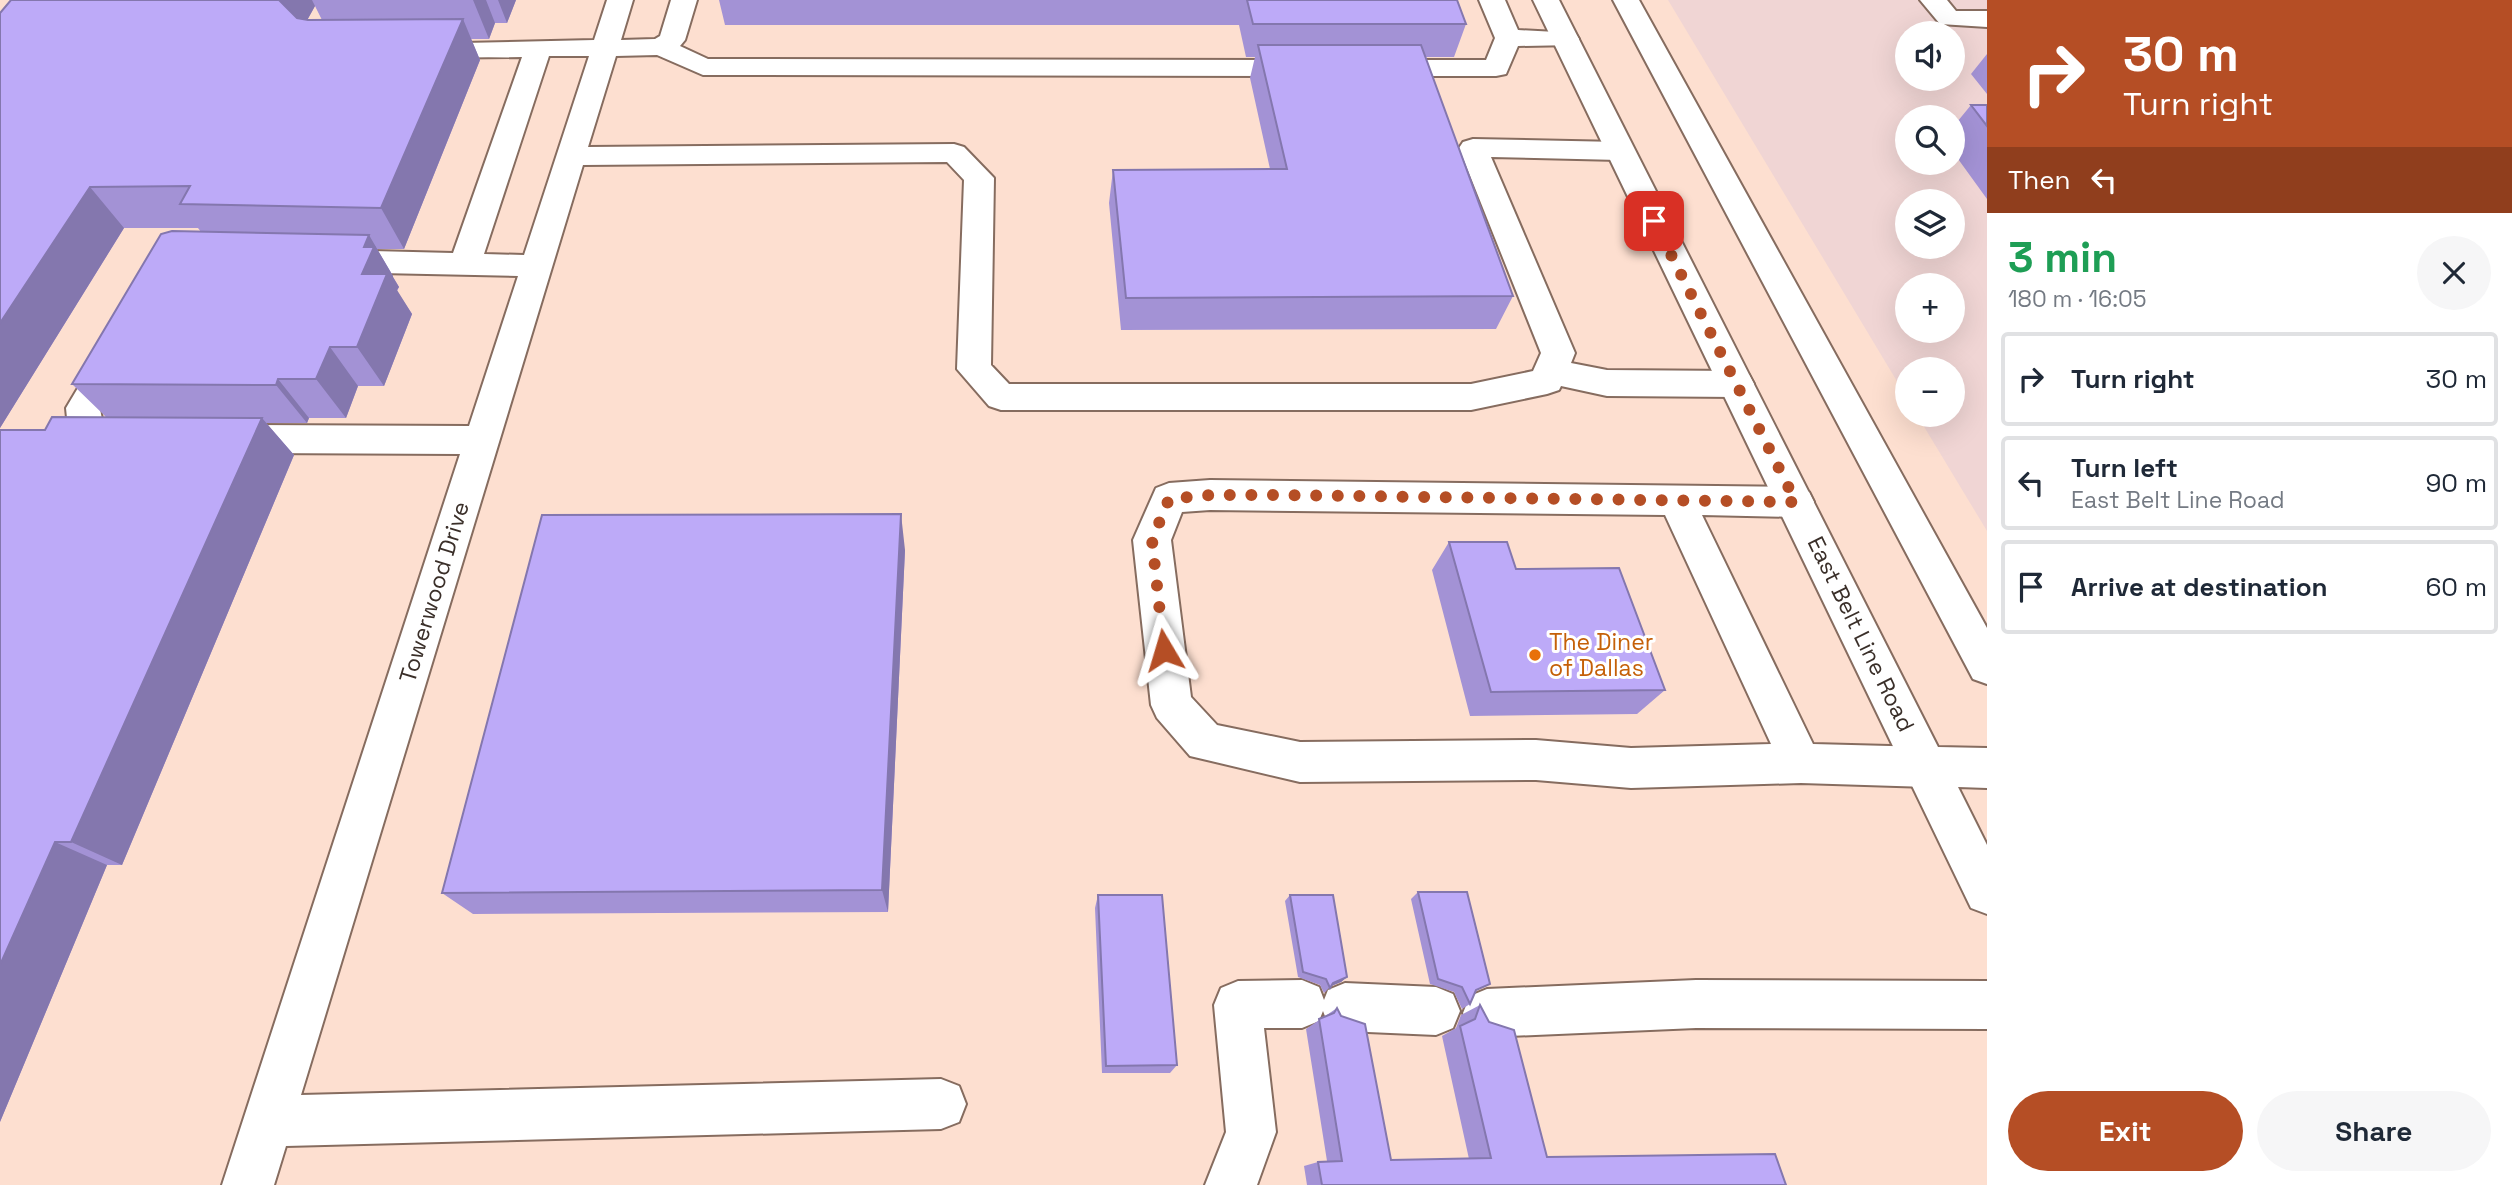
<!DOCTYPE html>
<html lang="en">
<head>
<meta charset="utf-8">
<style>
	body { margin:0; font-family:"Space Grotesk",sans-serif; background:#f6f6f7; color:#1f2937; height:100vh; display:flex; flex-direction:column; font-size:26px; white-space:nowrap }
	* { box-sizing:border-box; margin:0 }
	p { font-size:23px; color:#747a83 }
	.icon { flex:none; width:38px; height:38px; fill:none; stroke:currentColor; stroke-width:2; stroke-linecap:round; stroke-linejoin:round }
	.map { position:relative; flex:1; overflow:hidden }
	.sheet { display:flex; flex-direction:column; background:#fff; width:525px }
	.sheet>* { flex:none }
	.guide { background:#b54e25; color:#fff; overflow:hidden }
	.tools { position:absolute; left:1895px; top:21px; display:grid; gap:14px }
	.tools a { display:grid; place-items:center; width:70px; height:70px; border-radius:50%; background:#fff; box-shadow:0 7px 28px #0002; font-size:35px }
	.pin { position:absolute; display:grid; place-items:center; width:60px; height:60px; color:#fff; margin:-30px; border-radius:14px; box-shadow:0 4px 10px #0006 }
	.me { position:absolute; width:77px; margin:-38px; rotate:353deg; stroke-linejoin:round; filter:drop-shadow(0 0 5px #0008) }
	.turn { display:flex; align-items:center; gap:24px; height:147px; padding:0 21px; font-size:32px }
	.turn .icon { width:91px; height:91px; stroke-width:2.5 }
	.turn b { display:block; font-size:49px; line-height:60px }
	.then { display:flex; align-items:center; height:66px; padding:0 21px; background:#0003; gap:14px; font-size:26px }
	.round { display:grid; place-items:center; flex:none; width:74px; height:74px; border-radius:37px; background:#f6f6f7 }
	.summary { display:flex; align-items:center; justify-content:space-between; height:119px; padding:0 21px }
	h1 { font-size:42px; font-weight:700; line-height:52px; color:#1e9e55 }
	.primary-button { display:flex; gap:14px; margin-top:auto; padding:14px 21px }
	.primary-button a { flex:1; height:80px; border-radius:42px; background:#b54e25; color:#fff; font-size:28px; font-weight:700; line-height:80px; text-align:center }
	.primary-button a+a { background:#f6f6f7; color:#1f2937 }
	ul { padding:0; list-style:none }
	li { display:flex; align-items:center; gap:21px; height:94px; margin:0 14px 10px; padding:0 7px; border:4px solid #e0e1e3; border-radius:7px }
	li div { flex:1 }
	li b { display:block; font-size:26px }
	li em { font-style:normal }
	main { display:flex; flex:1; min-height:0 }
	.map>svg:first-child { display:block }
	.industrial { fill:#f0d5d4; fill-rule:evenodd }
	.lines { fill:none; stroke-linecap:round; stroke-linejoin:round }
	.minor-casing { stroke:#866c5f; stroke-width:4 }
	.major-casing { stroke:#866c5f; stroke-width:4 }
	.minor { fill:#fff; fill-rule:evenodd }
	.major { fill:#fff; fill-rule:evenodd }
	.wall { fill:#a392d5; fill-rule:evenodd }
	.shaded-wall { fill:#8477ae }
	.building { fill:#bdaaf8; stroke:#8477ae; stroke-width:2 }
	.route { stroke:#b54e25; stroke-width:12; stroke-dasharray:0 21.6 }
	.food-dot { fill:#e8710a; stroke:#fff; stroke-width:2.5 }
	.labels { text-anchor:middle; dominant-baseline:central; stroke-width:6; stroke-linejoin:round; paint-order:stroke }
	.street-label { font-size:23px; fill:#3a2f29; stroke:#fff }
	.food-label { font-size:23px; fill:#c56008; stroke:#fff; text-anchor:start }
</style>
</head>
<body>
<main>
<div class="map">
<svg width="1987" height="1185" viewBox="0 0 1987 1185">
	<rect width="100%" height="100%" fill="#fddfd0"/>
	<path class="industrial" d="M1668 0H1987V531L1917 415H1953V369H1908L1907 398ZM1908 33H1953V79H1908ZM1908 117H1953V163H1908ZM1908 201H1953V247H1908ZM1908 285H1953V331H1908Z"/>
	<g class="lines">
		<defs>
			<path id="minor" d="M607 0H633L621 40 655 39 660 36 671 0H697L685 40 680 46 708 59 1304 60 1314 62 1317 68 1314 74 1304 76 703 75 657 55 616 56 588 147 954 144 964 147 994 178 991 365 1009 384H1471L1533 371 1541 353 1459 148 1463 142 1473 139 1619 142 1629 145 1633 151 1629 157 1619 160 1491 157 1575 353 1571 363 1607 370 1737 371 1749 375 1754 384 1749 393 1737 397 1607 396 1561 386 1559 390 1547 394 1471 410H1001L989 406 957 369 964 180 947 162 583 165 301 1095 941 1079 959 1086 966 1104 959 1122 941 1129 286 1146 274 1185H222L460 454 229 453 217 449 211 439 217 429 229 425 469 426 518 276 332 272 321 269 316 261 321 253 332 250 453 253 522 57 424 58 415 56 411 50 415 44 594 40ZM549 56H589L524 255 484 254Z
				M1479 0H1505L1518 30 1575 33 1579 39 1575 45 1518 46 1506 74 1496 76H1378L1368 74 1365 68 1368 62 1378 60H1486L1495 38Z
				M1920 0H1947L1956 11H1987V27L1940 24Z
				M115 343 127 346 132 355 100 409 103 424H119L131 428 137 438 131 448C113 453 93 453 75 448L69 438 66 408 103 346Z
				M1210 480 1796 487 1809 492 1814 502 1809 512 1796 517 1702 515 1813 744 1928 747 1943 753 1949 767 1943 781 1928 787 1801 783 1631 788 1536 780 1300 782 1190 756 1157 718 1151 705 1133 540 1156 488 1169 483ZM1210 510 1665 515 1771 744 1631 748 1536 740 1300 742 1217 725 1191 697 1171 540 1182 512Z
				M1302 980 1319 987 1324 1000 1328 990 1345 983 1436 987 1453 994 1460 1011 1453 1028 1436 1035 1345 1031 1328 1024 1323 1011 1319 1021 1302 1028H1264L1276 1132 1257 1185H1205L1226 1132 1214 1005 1221 988 1238 981Z
				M1696 980 1987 981V1029L1696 1028 1487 1037 1470 1030 1463 1013 1470 996 1487 989Z"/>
			<path id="major" d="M1533 0H1559L1938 747 1987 748V788L1958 787 1987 845V914L1971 908Z
				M1613 0H1639L1987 628V684L1973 679Z"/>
		</defs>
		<use href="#minor" class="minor-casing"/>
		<use href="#major" class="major-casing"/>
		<use href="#minor" class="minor"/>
		<use href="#major" class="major"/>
	</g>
	<path class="wall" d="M11 0H516L507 23H495L489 39H471L480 60 404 249H377L393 276V277L399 287 397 291 412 314 384 386H358L346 418H309L307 423H266L294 455 122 865H107L0 1122 45 430 106 417 72 384 201 232 198 228H124L0 428ZM315 6 322 20H307Z
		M719 0H1457L1466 24 1454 57H1425L1513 296 1496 329 1121 330 1109 203 1113 170 1270 169 1250 78 1255 57H1246L1239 25H725Z
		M1987 54V94L1971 74Z
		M1971 105H1987V199L1953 152V127Z
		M1449 542 1516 569 1665 690 1637 714 1470 716 1432 570Z
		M905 550 888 912 473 914 442 893Z
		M1418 892 1476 991 1470 1004 1462 1009 1454 992 1430 984 1411 899Z
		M1098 895 1177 1065 1170 1073H1102L1095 908Z
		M1290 895 1347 977 1341 982 1331 986 1324 993 1320 985 1298 977 1285 901Z
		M1480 1005 1547 1157 1786 1185H1307L1304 1166 1318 1162 1327 1161 1306 1029 1337 1008 1391 1160 1469 1159 1442 1036 1456 1028 1461 1015Z"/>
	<path class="shaded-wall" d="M277 0H312L315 6 298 37Z
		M473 0H486L495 23 489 39Z
		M498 0H516L507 23Z
		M463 19 480 60 404 249 381 208Z
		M90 187 124 228 0 428V323Z
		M369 235 393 276V277L399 287 397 290 412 314 384 386 357 347 364 247Z
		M330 347 358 386 346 418 316 379Z
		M278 379 309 418 307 423 276 385Z
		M262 418 294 455 122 865 71 842Z
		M901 514 905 550 888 912 882 890Z
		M55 842 107 865 0 1122V965Z
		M1347 977 1341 982 1329 987 1333 983Z"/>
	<path class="building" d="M11 0H279L297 18 308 20 463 19 381 208 180 204 190 186 90 187 0 323V13Z
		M1247 0H1457L1466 24H1253Z
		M1258 45H1421L1513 296 1126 298 1113 170 1287 169Z
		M1971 105H1987V126Z
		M172 231 369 235 364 247H374L362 274H387L357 347H330L316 379H278L276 385 72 384 161 234Z
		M52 417 262 418 71 842H55L0 965V430H45Z
		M901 514 882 890 442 893 542 515Z
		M1449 542H1507L1516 569 1619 568 1665 690 1491 692Z
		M1418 892H1467L1490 984 1476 990 1470 1004 1462 987 1438 979Z
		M1098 895H1162L1177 1065 1106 1066Z
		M1290 895H1333L1347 977 1333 983 1330 988 1326 979 1303 972Z
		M1480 1005 1489 1022 1514 1030 1547 1157 1775 1154 1786 1185H1322L1318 1162 1342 1161 1319 1019 1334 1013 1337 1008 1341 1016 1365 1024 1391 1160 1491 1158 1460 1026 1475 1019Z"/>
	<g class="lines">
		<path class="route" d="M1164 650 1152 540 1169 499 1210 495H1280L1796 502 1654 221"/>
	</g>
	<circle class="food-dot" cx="1535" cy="655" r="7"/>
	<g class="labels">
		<g class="street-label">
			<text transform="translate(434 592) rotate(-73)">Towerwood Drive</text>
			<text transform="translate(1861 634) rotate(64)">East Belt Line Road</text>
		</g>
		<g class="food-label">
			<text x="1549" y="642">The Diner<tspan x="1549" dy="26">of Dallas</tspan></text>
		</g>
	</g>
</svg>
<div class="tools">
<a><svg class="icon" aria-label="sound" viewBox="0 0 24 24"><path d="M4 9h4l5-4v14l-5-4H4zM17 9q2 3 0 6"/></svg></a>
<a><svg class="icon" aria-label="search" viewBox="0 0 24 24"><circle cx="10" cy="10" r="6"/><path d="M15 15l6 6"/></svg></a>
<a><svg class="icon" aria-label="layers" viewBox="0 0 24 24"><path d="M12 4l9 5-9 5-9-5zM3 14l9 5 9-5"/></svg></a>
<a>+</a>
<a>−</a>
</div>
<div class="pin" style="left:1654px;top:221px;background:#d93025"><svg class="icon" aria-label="arrive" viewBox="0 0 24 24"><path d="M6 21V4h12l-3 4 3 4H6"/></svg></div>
<svg class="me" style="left:1164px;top:650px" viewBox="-20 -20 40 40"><path d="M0-17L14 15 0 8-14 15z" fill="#b54e25" stroke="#fff" stroke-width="4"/></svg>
</div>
<section class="sheet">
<div class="guide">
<div class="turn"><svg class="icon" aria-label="right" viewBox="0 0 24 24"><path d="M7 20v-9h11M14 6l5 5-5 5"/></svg><div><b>30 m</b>Turn right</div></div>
<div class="then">Then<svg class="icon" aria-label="left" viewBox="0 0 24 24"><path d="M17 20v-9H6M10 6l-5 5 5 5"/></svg></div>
</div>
<div class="summary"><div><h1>3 min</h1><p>180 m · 16:05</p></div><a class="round"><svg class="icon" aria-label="close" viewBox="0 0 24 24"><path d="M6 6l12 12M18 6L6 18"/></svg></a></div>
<ul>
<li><svg class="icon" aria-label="right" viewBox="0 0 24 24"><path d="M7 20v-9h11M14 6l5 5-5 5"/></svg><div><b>Turn right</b></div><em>30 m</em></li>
<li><svg class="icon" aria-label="left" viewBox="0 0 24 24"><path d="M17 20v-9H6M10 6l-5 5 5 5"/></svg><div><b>Turn left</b><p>East Belt Line Road</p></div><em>90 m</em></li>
<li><svg class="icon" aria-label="arrive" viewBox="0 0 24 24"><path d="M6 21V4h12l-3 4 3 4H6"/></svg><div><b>Arrive at destination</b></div><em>60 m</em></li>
</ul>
<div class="primary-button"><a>Exit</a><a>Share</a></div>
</section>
</main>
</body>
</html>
